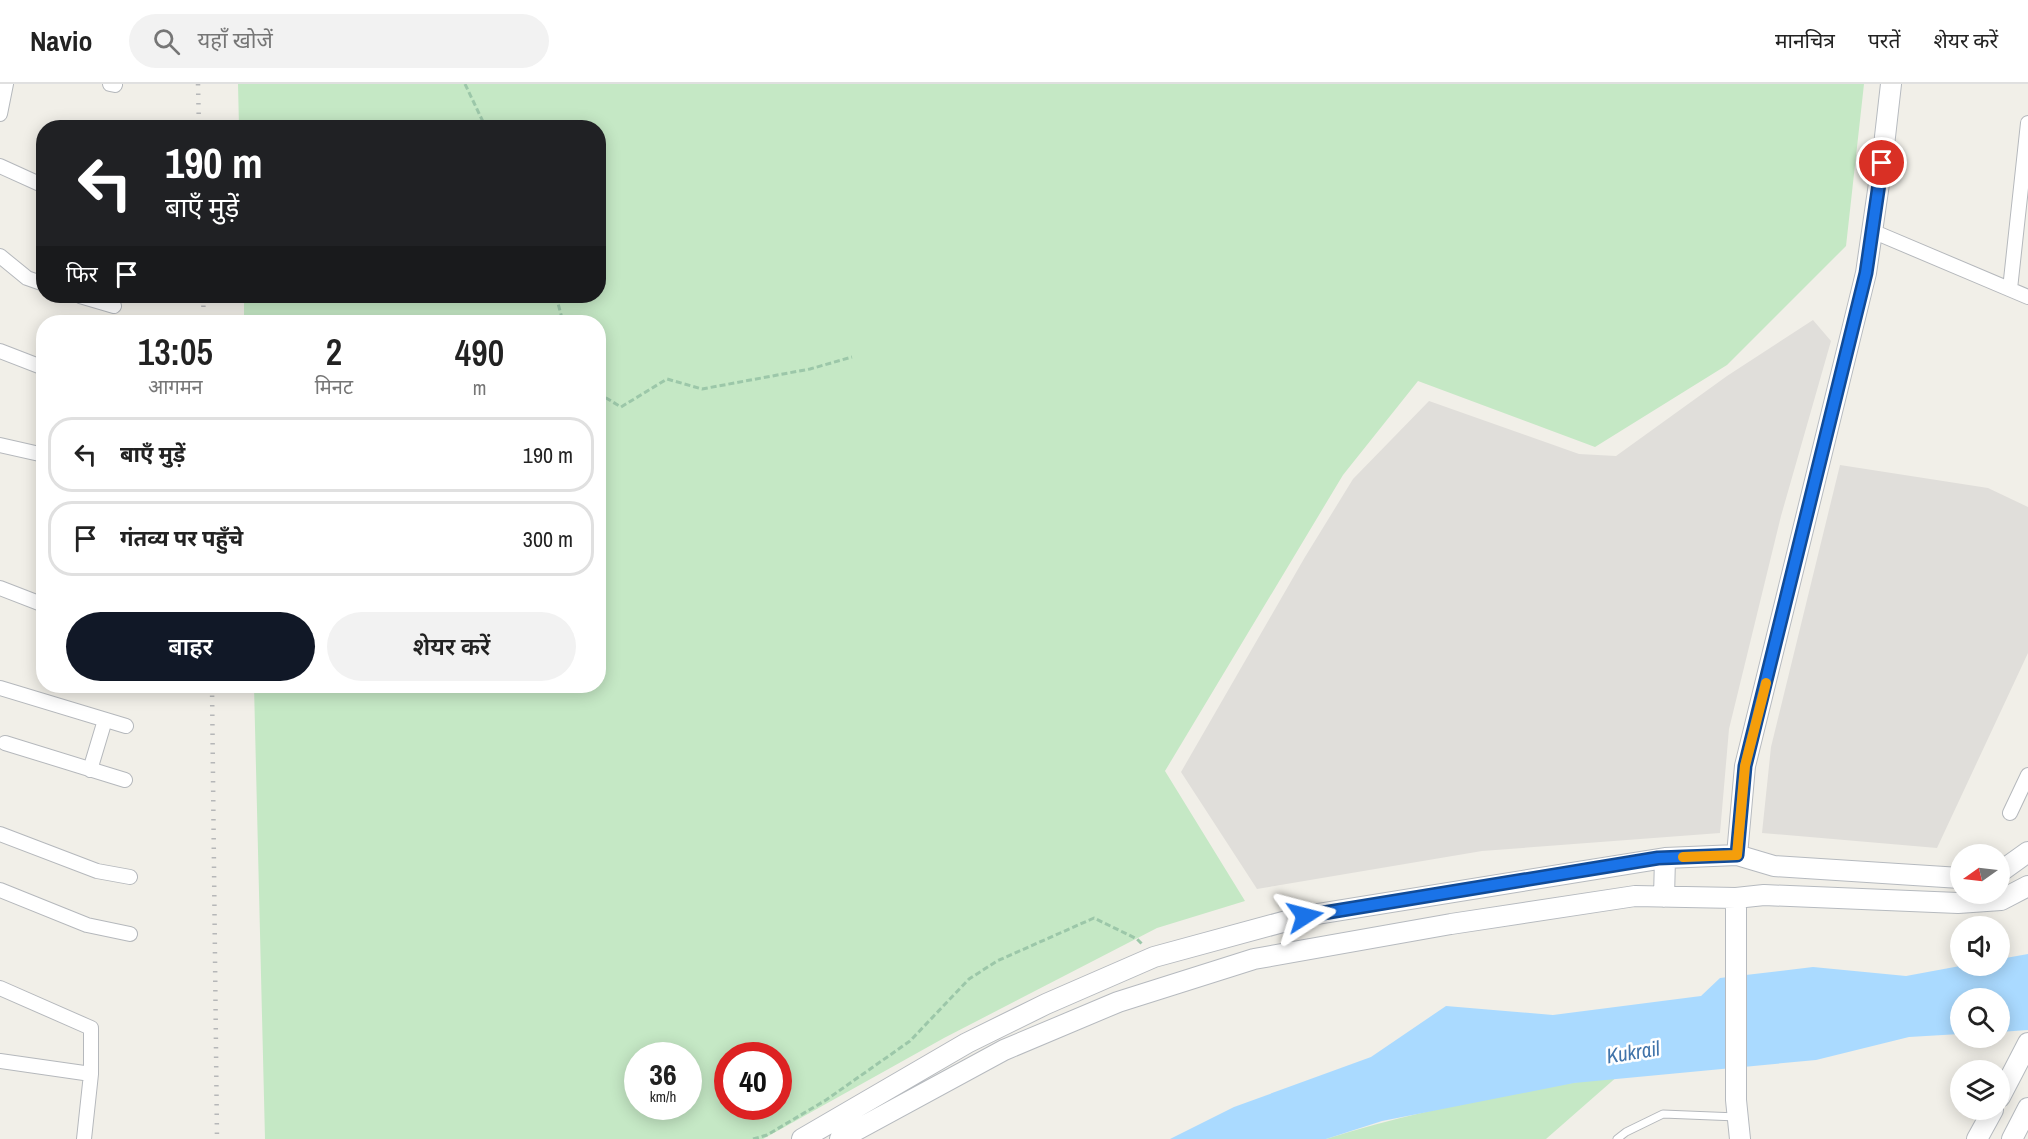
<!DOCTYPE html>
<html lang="hi">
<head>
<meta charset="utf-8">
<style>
	body { margin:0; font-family:"Archivo Narrow","Noto Sans Devanagari",sans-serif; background:#f2f2f2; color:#222; height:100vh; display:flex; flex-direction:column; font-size:22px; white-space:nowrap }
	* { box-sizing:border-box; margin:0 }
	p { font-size:20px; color:#767676 }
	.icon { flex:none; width:33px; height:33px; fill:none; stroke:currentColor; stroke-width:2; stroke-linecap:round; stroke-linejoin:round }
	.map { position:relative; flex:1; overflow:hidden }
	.side { position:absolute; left:36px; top:231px; width:570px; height:378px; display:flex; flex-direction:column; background:#fff; border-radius:24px; box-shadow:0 3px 15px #0003 }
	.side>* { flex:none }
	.banner { position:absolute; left:36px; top:36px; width:570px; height:183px; border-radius:24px; box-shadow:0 3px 15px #0003; background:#202124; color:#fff; overflow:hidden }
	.needle { width:39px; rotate:256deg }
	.tools { position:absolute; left:1950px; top:760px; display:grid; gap:12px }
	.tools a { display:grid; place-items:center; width:60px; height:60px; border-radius:50%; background:#fff; box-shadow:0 3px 15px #0003; font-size:30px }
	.speed { position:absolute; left:624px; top:958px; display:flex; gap:12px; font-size:30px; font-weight:700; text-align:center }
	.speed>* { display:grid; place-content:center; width:78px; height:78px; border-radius:50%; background:#fff; box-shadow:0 3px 15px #0003; line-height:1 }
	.speed small { font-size:15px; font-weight:400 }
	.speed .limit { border:9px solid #d22; background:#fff; color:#111 }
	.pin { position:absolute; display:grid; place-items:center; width:51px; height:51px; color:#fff; margin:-26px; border:3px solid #fff; border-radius:50%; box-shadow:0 2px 6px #0007 }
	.me { position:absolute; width:66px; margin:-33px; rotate:81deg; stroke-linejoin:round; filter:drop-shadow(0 0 4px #0008) }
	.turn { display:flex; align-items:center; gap:21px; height:126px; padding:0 30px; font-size:27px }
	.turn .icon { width:78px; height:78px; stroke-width:2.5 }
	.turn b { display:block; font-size:42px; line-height:51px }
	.then { display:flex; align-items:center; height:57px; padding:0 30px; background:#0003; gap:12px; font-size:22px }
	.eta { display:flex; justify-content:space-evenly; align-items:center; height:102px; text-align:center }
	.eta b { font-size:36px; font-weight:600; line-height:42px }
	.primary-button { display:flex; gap:12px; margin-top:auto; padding:12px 30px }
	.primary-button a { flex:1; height:69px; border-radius:36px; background:#111827; color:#fff; font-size:24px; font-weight:600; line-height:69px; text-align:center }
	.primary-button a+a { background:#f2f2f2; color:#222 }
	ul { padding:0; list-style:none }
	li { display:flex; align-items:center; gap:18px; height:75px; margin:0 12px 9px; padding:0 18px; border:3px solid #e0e0e0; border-radius:24px }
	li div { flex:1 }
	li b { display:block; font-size:22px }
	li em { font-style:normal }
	header { display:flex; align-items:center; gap:36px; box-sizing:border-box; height:84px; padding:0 30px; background:#fff; border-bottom:2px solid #e0e0e0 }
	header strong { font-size:28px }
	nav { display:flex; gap:33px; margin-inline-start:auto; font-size:21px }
	.search { width:420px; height:54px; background:#f2f2f2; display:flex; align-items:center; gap:15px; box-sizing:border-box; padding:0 21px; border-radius:33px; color:#767676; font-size:22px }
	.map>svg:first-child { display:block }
	.industrial { fill:#e0deda }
	.green { fill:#c5e8c5; fill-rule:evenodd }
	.water { fill:#aadaff }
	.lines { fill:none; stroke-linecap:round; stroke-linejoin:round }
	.lane-casing { stroke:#b5b8bc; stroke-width:9 }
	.street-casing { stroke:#b5b8bc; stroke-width:16 }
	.secondary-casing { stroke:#b6babf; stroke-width:22 }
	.path { stroke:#9cc7a9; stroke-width:3; stroke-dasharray:6 3; stroke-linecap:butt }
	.lane { stroke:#fff; stroke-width:7 }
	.street { stroke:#fff; stroke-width:14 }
	.secondary { stroke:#fff; stroke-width:20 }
	.rail { stroke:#b6b7b8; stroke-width:4.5; stroke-dasharray:1.5 8; stroke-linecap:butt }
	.route-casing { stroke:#114b97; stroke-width:15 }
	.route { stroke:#1a73e8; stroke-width:10 }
	.slow { stroke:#f59e0b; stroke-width:10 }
	.labels { text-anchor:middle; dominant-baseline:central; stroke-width:5; stroke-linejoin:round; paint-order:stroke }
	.water-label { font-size:21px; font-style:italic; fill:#4174aa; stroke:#fff }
</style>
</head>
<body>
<header>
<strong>Navio</strong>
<div class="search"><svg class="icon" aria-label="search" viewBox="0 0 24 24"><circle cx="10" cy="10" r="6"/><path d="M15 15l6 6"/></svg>यहाँ खोजें</div>
<nav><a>मानचित्र</a><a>परतें</a><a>शेयर करें</a></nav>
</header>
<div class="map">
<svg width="2028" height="1055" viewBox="0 0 2028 1055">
	<rect width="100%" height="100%" fill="#f1efe8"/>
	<path class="industrial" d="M1813 236 1831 257 1781 432 1729 645 1720 749 1482 767 1257 805 1181 688 1305 473 1353 395 1429 317 1579 370 1616 372 1727 292Z
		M1840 381 1988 404 2028 423V569L1937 764 1762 749 1771 663Z"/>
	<path class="green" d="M238 0H1864L1846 162 1727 281 1595 363 1418 297 1343 391 1165 687 1245 817 1157 844 944 954 763 1055H265L254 602H598V238H244V212H598V44L239 43ZM638 972H688V1023H638ZM728 972H778V1023H728Z
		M1619 991 1546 1055H1326C1422 1025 1521 1007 1619 991Z"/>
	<path class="water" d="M2028 870V946L2000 948V915H1960V950L1909 953 1816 976 1574 999 1382 1037 1326 1055H1170L1234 1023 1371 973 1446 922 1553 931 1701 912 1720 894 1813 883 1906 892 1960 882H2000V875Z"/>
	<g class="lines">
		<defs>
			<path id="lane" d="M1617 1055 1626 1048 1663 1030 1737 1033"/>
			<path id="street" d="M110 0 115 1
				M0 30 6 0
				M0 82 44 102
				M1872 147 2028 213
				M0 172 27 194 44 200
				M2010 205 2028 39
				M80 212 114 222
				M0 267 44 284
				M0 361 44 371
				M0 504 44 521
				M0 604 126 642
				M5 659 125 696
				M90 686 105 636
				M2010 729 2028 691
				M0 750 97 787 130 793
				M0 806 87 841 130 850
				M0 904 91 944V990L84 1055
				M0 977 91 990"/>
			<path id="secondary" d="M1737 771 1745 682 1866 189 1882 79 1891 0
				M2000 788 2028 768
				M1664 813 1665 774
				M1736 814V1016L1740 1055
				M2000 1013 2028 959
				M802 1055 967 959 1046 920 1154 873 1305 832 1665 774 1737 771 1774 782 1960 794
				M840 1055 1004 966 1118 918 1254 875 1451 840 1635 812 1736 814 1764 811 1958 819 2001 816 2028 802
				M1977 1055 1993 1026
				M2012 1055 2028 1024"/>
		</defs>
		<use href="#lane" class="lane-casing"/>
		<use href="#street" class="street-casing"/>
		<use href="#secondary" class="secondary-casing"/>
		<path class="path" d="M465 0 486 44
			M556 212 563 238
			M598 309 621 323 667 295 702 305 810 285 852 273
			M753 1055 767 1051 826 1016 910 957 969 895 997 877 1094 834 1137 855 1143 861"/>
		<use href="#lane" class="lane"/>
		<use href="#street" class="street"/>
		<use href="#secondary" class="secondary"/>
		<path class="rail" d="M198 0 199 44
			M203 212 204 238
			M212 602 217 1055"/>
	</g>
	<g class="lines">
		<defs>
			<path id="route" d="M1305 832 1658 774 1737 771 1745 682 1866 189 1882 79"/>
		</defs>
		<use href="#route" class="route-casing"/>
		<use href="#route" class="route"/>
		<path class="slow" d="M1683 773 1737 771 1745 682 1766 599"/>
	</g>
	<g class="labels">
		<g class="water-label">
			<text transform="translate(1633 968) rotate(-9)">Kukrail</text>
		</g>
	</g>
</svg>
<div class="tools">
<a><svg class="needle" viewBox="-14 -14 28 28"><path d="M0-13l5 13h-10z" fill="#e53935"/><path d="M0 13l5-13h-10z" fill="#767676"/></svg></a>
<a><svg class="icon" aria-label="sound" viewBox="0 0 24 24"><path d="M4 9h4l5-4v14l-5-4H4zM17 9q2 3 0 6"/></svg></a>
<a><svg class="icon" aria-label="search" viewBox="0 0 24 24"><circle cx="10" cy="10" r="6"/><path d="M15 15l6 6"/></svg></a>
<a><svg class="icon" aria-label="layers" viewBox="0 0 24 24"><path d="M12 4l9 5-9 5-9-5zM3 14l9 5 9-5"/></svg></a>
</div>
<div class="speed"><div>36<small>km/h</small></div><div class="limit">40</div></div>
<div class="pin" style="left:1882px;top:79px;background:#d93025"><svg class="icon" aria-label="arrive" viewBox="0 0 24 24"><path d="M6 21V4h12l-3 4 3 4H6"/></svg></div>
<svg class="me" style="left:1305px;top:832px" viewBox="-20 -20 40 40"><path d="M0-17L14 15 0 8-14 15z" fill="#1a73e8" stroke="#fff" stroke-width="4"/></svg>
<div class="banner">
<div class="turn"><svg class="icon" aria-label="left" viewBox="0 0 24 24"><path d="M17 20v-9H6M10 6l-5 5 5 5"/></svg><div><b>190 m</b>बाएँ मुड़ें</div></div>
<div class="then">फिर<svg class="icon" aria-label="arrive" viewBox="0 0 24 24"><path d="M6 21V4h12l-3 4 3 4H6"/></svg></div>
</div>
<section class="side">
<div class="eta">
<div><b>13:05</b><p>आगमन</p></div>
<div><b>2</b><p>मिनट</p></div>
<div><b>490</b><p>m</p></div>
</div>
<ul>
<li><svg class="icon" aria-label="left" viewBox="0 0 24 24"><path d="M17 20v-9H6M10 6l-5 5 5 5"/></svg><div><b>बाएँ मुड़ें</b></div><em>190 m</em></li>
<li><svg class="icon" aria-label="arrive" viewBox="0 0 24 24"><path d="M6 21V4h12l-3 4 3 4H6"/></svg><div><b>गंतव्य पर पहुँचे</b></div><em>300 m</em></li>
</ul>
<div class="primary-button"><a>बाहर</a><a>शेयर करें</a></div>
</section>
</div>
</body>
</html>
